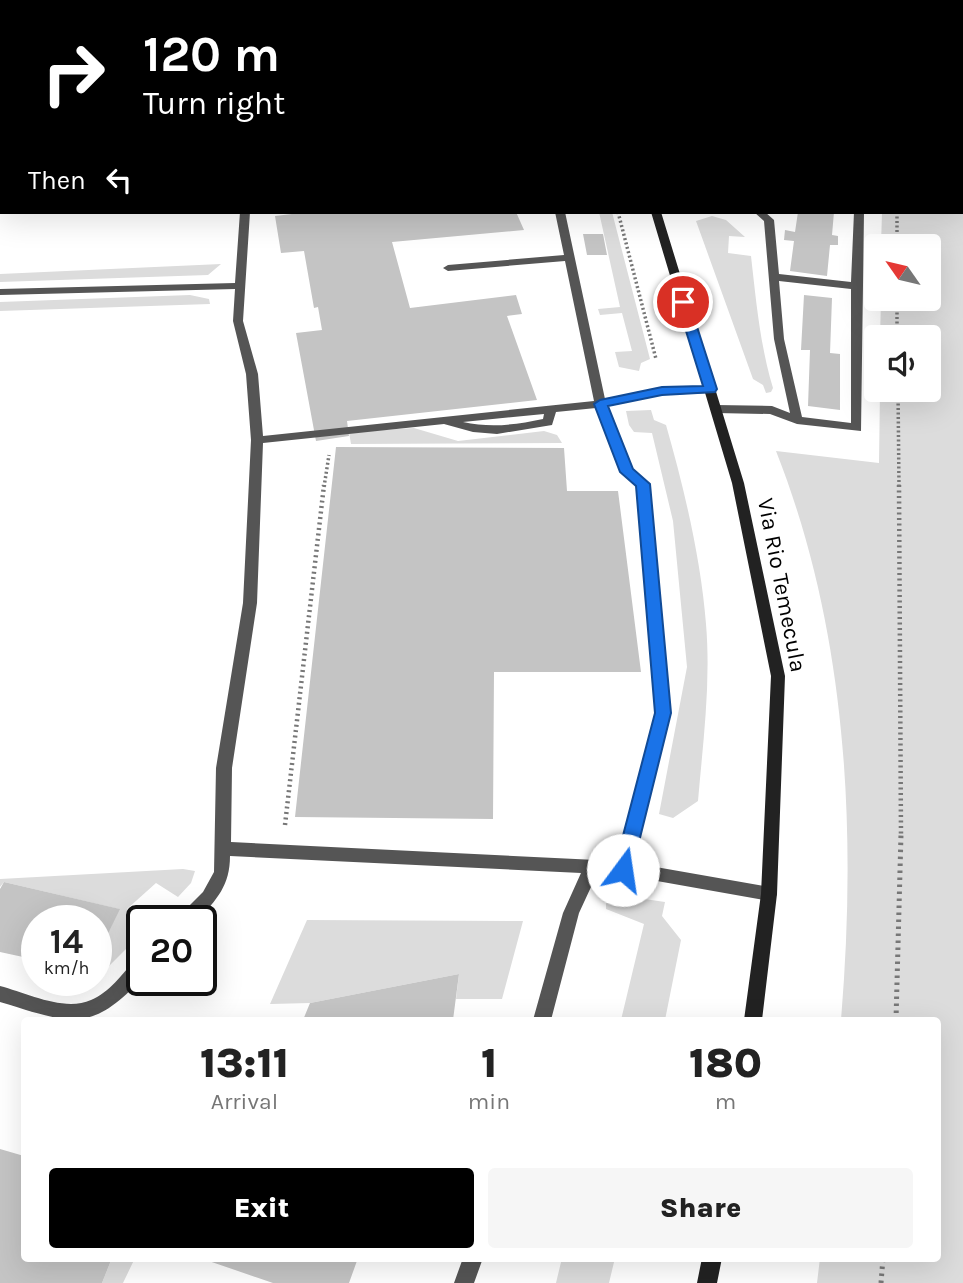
<!DOCTYPE html>
<html lang="en">
<head>
<meta charset="utf-8">
<style>
	body { margin:0; font-family:Karla,sans-serif; background:#f6f6f6; color:#222; height:100vh; display:flex; flex-direction:column; font-size:26px; white-space:nowrap }
	* { box-sizing:border-box; margin:0 }
	p { font-size:23px; color:#767676 }
	.icon { flex:none; width:38px; height:38px; fill:none; stroke:currentColor; stroke-width:2; stroke-linecap:round; stroke-linejoin:round }
	.map { position:relative; flex:1; overflow:hidden }
	.sheet { position:absolute; left:21px; top:1017px; width:920px; height:245px; display:flex; flex-direction:column; background:#fff; border-radius:7px; box-shadow:0 7px 28px #0002 }
	.sheet>* { flex:none }
	.top-card { position:absolute; left:0px; top:0px; width:964px; height:214px; box-shadow:0 7px 28px #0002; background:#000; color:#fff; overflow:hidden }
	.needle { width:46px; rotate:304deg }
	.controls { position:absolute; left:864px; top:234px; display:grid; gap:14px }
	.controls a { display:grid; place-items:center; width:77px; height:77px; border-radius:7px; background:#fff; box-shadow:0 7px 28px #0002; font-size:35px }
	.speed { position:absolute; left:21px; top:905px; display:flex; gap:14px; font-size:35px; font-weight:700; text-align:center }
	.speed>* { display:grid; place-content:center; width:91px; height:91px; border-radius:50%; background:#fff; box-shadow:0 7px 28px #0002; line-height:1 }
	.speed small { font-size:18px; font-weight:400 }
	.speed .limit { border:4px solid #111; border-radius:10px; background:#fff; color:#111 }
	.pin { position:absolute; display:grid; place-items:center; width:60px; height:60px; color:#fff; margin:-30px; border:4px solid #fff; border-radius:50%; box-shadow:0 2px 7px #0007 }
	.me { position:absolute; width:77px; margin:-38px; rotate:14deg; stroke-linejoin:round; filter:drop-shadow(0 0 5px #0008) }
	.turn { display:flex; align-items:center; gap:24px; height:147px; padding:0 28px; font-size:32px }
	.turn .icon { width:91px; height:91px; stroke-width:2.5 }
	.turn b { display:block; font-size:49px; line-height:60px }
	.then { display:flex; align-items:center; height:66px; padding:0 28px; background:#0003; gap:14px; font-size:26px }
	.eta { display:flex; justify-content:space-evenly; align-items:center; height:119px; text-align:center }
	.eta b { font-size:42px; font-weight:800; line-height:49px }
	.primary-button { display:flex; gap:14px; margin-top:auto; padding:14px 28px }
	.primary-button a { flex:1; height:80px; border-radius:7px; background:#000; color:#fff; font-size:28px; font-weight:800; line-height:80px; text-align:center }
	.primary-button a+a { background:#f6f6f6; color:#222 }
	.map>svg:first-child { display:block }
	.green { fill:#dcdcdc }
	.building { fill:#c4c4c4 }
	.lines { fill:none; stroke-linecap:round; stroke-linejoin:round }
	.path-far2 { stroke:#777; stroke-width:3.5; stroke-dasharray:2 2.5; stroke-linecap:butt }
	.path-far1 { stroke:#777; stroke-width:4.5; stroke-dasharray:2 3.5; stroke-linecap:butt }
	.path { stroke:#777; stroke-width:5; stroke-dasharray:2.5 4.5; stroke-linecap:butt }
	.lane { fill:#555; fill-rule:evenodd }
	.secondary { fill:#222; fill-rule:evenodd }
	.route { fill:#1a73e8; stroke:#114b97; stroke-width:2 }
	.labels { text-anchor:middle; dominant-baseline:central; stroke-width:7; stroke-linejoin:round; paint-order:stroke }
	.street-label { font-size:23px; fill:#000; stroke:#fff }
</style>
</head>
<body>
<div class="map">
<svg width="963" height="1283" viewBox="0 0 963 1283">
	<rect width="100%" height="100%" fill="#fff"/>
	<path class="green" d="M844 0H963V1283H817L820 1258H938V1020H841C857 829 847 631 776 451L879 463 880 390H929V338H880L881 299H929V247H881L882 212H962V2Z
		M599 212H612L650 359 641 363 639 371 619 367 615 352 632 351 622 313 600 315 598 309 620 307Z
		M712 216 726 220 745 237 729 236 728 253 751 256C756 300 760 345 773 388L771 392 766 393 763 385 753 379 696 221Z
		M221 264 208 275 0 282V274Z
		M190 295 209 299 210 304 0 311V302Z
		M651 410 654 420 666 425C684 488 701 559 706 624 711 683 703 742 698 801L673 818 659 814 687 667 673 521 652 433 634 432 629 425 626 411Z
		M414 428 458 441 544 431 557 435 562 443 351 444 349 432Z
		M183 869 195 871 191 883 178 897 156 883 127 909 142 923V933L96 979V958L119 909 4 882 0 887V879Z
		M617 895 665 902 662 916 681 940 665 1020H621L644 924 606 909V904L610 897Z
		M307 920 523 921 502 999H456L459 974 310 1003 270 1004Z
		M112 1258H135L123 1283H102Z
		M562 1258H615L609 1283H556Z"/>
	<path class="building" d="M292 212H516L524 230 392 242 410 308 516 295 522 314 507 316 537 400 347 421 349 436 316 441 296 333 322 330 318 307 314 308 304 251 281 253 275 216 292 214Z
		M798 212H834L832 235 838 236V245H830L827 276 790 271 794 241 784 240 785 230 795 232Z
		M583 234H603L607 255H587Z
		M804 295 832 298 830 353 840 354V410L808 406 810 350H801Z
		M336 447 564 448 567 491H618L641 672H494L493 819 295 817Z
		M4 882 120 909 96 958V920H37V960L0 952V889Z
		M459 974 453 1020H303L310 1003Z
		M0 1149 24 1156V1258H112L102 1283H0Z
		M200 1258H358L349 1283H273Z"/>
	<g class="lines">
		<path class="path-far2" d="M618 212 656 359
			M897 212V247
			M897 299V338
			M898 390 899 487
			M324 487 329 455"/>
		<path class="path-far1" d="M899 485 901 836
			M285 825 324 485"/>
		<path class="path" d="M896 1020 901 834
			M881 1283 883 1258"/>
		<path class="lane" d="M790 0H803L790 2Z
			M807 0H815L817 2H808Z
			M0 51H2L0 57Z
			M240 212H250L243 321 258 374 263 436 594 401 565 261 448 271 443 268 448 265 564 255 555 212H565L605 399 662 387 714 386V392L710 393 662 395 607 406 632 470 649 484 670 713 633 863 769 887 775 889 777 894 775 899 769 901 657 881 597 874 579 913 551 1020H533L563 913 581 873 230 856C230 885 217 900 197 920H178L180 915 203 892 214 872 216 768 243 603 251 440 246 374 233 321 235 289 0 295V289L235 283ZM596 408 621 472 637 486 656 713 617 861 231 842 232 768 257 603 263 443 444 424 473 432 497 434 552 425 556 412ZM544 414 543 419C515 425 490 428 463 422Z
			M754 212H765L774 220 779 274 851 282 854 212H864L861 431 797 424 770 414 716 413 710 409 716 405 772 406 790 413 774 339 764 221ZM779 281 851 289V423L802 417 784 339Z
			M142 957V978C90 1036 67 1022 0 1002V986C27 993 64 1012 91 1000 109 993 123 973 136 959Z
			M463 1258H483L474 1283H454Z"/>
		<path class="secondary" d="M187 0H333L331 2Z
			M339 0H351L336 2Z
			M507 0H515L516 2H508Z
			M541 0H562L538 2Z
			M0 8H2V12H0Z
			M651 212H661L744 483 785 676 777 894 762 1020H744L761 894 771 676 732 483Z
			M702 1258H722L717 1283H697Z"/>
	</g>
	<path class="route" d="M683 298 689 302 717 389 715 392 662 395 608 406 633 469 650 484 671 713 632 870 630 876 623 879 616 876 614 870 655 713 636 486 620 472 594 404 600 400 662 387 703 386 677 302Z"/>
	<g class="labels">
		<g class="street-label">
			<text transform="translate(782 585) rotate(79)">Via Rio Temecula</text>
		</g>
	</g>
</svg>
<div class="controls">
<a><svg class="needle" viewBox="-14 -14 28 28"><path d="M0-13l5 13h-10z" fill="#e53935"/><path d="M0 13l5-13h-10z" fill="#767676"/></svg></a>
<a><svg class="icon" aria-label="sound" viewBox="0 0 24 24"><path d="M4 9h4l5-4v14l-5-4H4zM17 9q2 3 0 6"/></svg></a>
</div>
<div class="speed"><div>14<small>km/h</small></div><div class="limit">20</div></div>
<div class="pin" style="left:683px;top:302px;background:#d93025"><svg class="icon" aria-label="arrive" viewBox="0 0 24 24"><path d="M6 21V4h12l-3 4 3 4H6"/></svg></div>
<svg class="me" style="left:623px;top:870px" viewBox="-20 -20 40 40"><circle r="19" fill="#fff"/><path d="M0-13L10 11 0 6-10 11z" fill="#1a73e8"/></svg>
<div class="top-card">
<div class="turn"><svg class="icon" aria-label="right" viewBox="0 0 24 24"><path d="M7 20v-9h11M14 6l5 5-5 5"/></svg><div><b>120 m</b>Turn right</div></div>
<div class="then">Then<svg class="icon" aria-label="left" viewBox="0 0 24 24"><path d="M17 20v-9H6M10 6l-5 5 5 5"/></svg></div>
</div>
<section class="sheet">
<div class="eta">
<div><b>13:11</b><p>Arrival</p></div>
<div><b>1</b><p>min</p></div>
<div><b>180</b><p>m</p></div>
</div>
<div class="primary-button"><a>Exit</a><a>Share</a></div>
</section>
</div>
</body>
</html>
